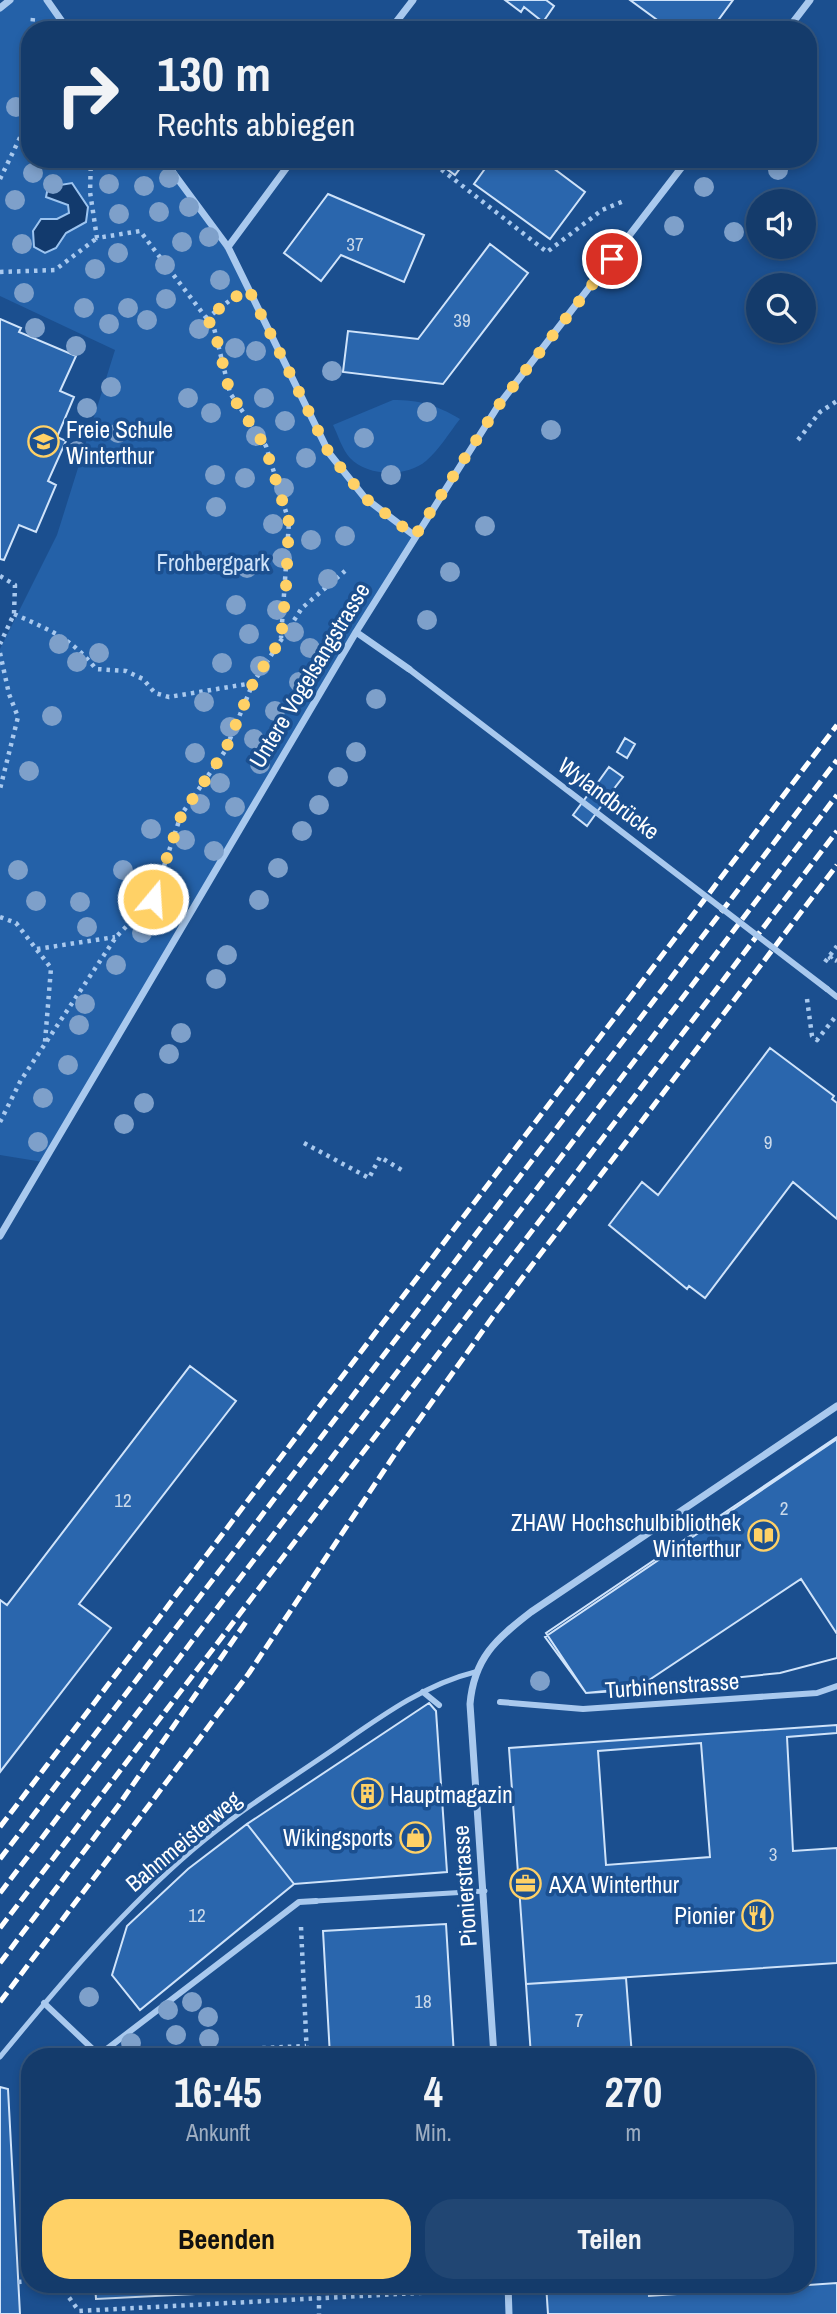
<!DOCTYPE html>
<html lang="de">
<head>
<meta charset="utf-8">
<style>
	body { margin:0; font-family:"Archivo Narrow",sans-serif; background:#214673; color:#f1f3f6; height:100vh; display:flex; flex-direction:column; font-size:26px; white-space:nowrap }
	* { box-sizing:border-box; margin:0 }
	p { font-size:23px; color:#9dadc1 }
	.icon { flex:none; width:38px; height:38px; fill:none; stroke:currentColor; stroke-width:2; stroke-linecap:round; stroke-linejoin:round }
	.map { position:relative; flex:1; overflow:hidden }
	.panel { position:absolute; left:21px; top:2048px; width:794px; height:245px; display:flex; flex-direction:column; background:#143b6b; border-radius:28px; box-shadow:0 4px 10px #0003,0 0 0 2px #33557e }
	.panel>* { flex:none }
	.banner { position:absolute; left:21px; top:21px; width:796px; height:147px; border-radius:28px; box-shadow:0 4px 10px #0003,0 0 0 2px #33557e; background:#143b6b; color:#f1f3f6; overflow:hidden }
	.fabs { position:absolute; left:746px; top:189px; display:grid; gap:14px }
	.fabs a { display:grid; place-items:center; width:70px; height:70px; border-radius:50%; background:#143b6b; box-shadow:0 4px 10px #0003,0 0 0 2px #33557e; font-size:35px }
	.pin { position:absolute; display:grid; place-items:center; width:60px; height:60px; color:#fff; margin:-30px; border:4px solid #fff; border-radius:50%; box-shadow:0 2px 7px #0007 }
	.me { position:absolute; width:77px; margin:-38px; rotate:18deg; stroke-linejoin:round; filter:drop-shadow(0 0 5px #0008) }
	.turn { display:flex; align-items:center; gap:24px; height:147px; padding:0 21px; font-size:32px }
	.turn .icon { width:91px; height:91px; stroke-width:2.5 }
	.turn b { display:block; font-size:49px; line-height:60px }
	.eta { display:flex; justify-content:space-evenly; align-items:center; height:119px; text-align:center }
	.eta b { font-size:42px; font-weight:700; line-height:49px }
	.action { display:flex; gap:14px; margin-top:auto; padding:14px 21px }
	.action a { flex:1; height:80px; border-radius:28px; background:#ffd166; color:#111; font-size:28px; font-weight:700; line-height:80px; text-align:center }
	.action a+a { background:#214673; color:#f1f3f6 }
	.map>svg:first-child { display:block }
	.green { fill:#2461a8 }
	.water { fill:#123a6d; stroke:#9cc4f0; stroke-width:2 }
	.building { fill:#2a66ad; stroke:#cfe3fa; stroke-width:2; fill-rule:evenodd }
	.lines { fill:none; stroke-linecap:round; stroke-linejoin:round }
	.path { stroke:#a9c9ee; stroke-width:4.5; stroke-dasharray:3.5 5; stroke-linecap:butt }
	.service { stroke:#a9c9ee; stroke-width:5 }
	.pedestrian { stroke:#a9c9ee; stroke-width:6 }
	.minor { stroke:#a9c9ee; stroke-width:7 }
	.rail { stroke:#fff; stroke-width:5; stroke-dasharray:12 5; stroke-linecap:butt }
	.pedestrian-bridge { stroke:#a9c9ee; stroke-width:6 }
	.tree { fill:#7ea0ca }
	.route { stroke:#ffd166; stroke-width:12; stroke-dasharray:0 21.6 }
	.labels { text-anchor:middle; dominant-baseline:central; stroke-width:7; stroke-linejoin:round; paint-order:stroke }
	.number-label { font-size:19px; fill:#cad9ea }
	.poi-label { font-size:23px; fill:#fff; stroke:#1b4f8f; text-anchor:start }
	.park-label { font-size:23px; fill:#cfe3fa; stroke:#1b4f8f }
	.street-label { font-size:23px; fill:#fff; stroke:#1b4f8f }
</style>
</head>
<body>
<div class="map">
<svg width="837" height="2314" viewBox="0 0 837 2314">
	<rect width="100%" height="100%" fill="#1b4f8f"/>
	<path class="green" d="M10 0H47L68 30H30V159H163L228 247 329 453 365 498 415 536 43 1162 0 1155V649L57 535 115 350 0 296V8Z
		M393 400C419 400 437 405 460 419 449 433 439 450 426 461 407 477 368 477 350 458 342 449 338 435 333 425Z"/>
	<path class="water" d="M72 183 88 207 86 222 66 233 56 248 45 253 34 247 33 231 41 219H57L69 213 68 205 46 197 48 187Z"/>
	<path class="building" d="M505 0H546L554 6 543 22 524 7 521 12Z
		M630 0H733L711 30H671Z
		M433 159H467L455 175Z
		M492 159H541L585 192 550 239 474 184Z
		M328 194 424 235 404 282 341 255 321 281 284 253Z
		M490 244 528 273 443 384 343 372 348 331 418 339Z
		M0 319 21 328 19 332 76 356 60 391 74 397 57 437 66 441 48 481 56 485 36 532 19 525 4 560 0 559Z
		M625 738 635 744 627 758 617 752Z
		M609 767 623 777 609 795 596 785Z
		M593 788 607 798 587 826 573 815Z
		M770 1048 834 1096 832 1099 837 1103V1219L793 1182 705 1298 689 1286 687 1289 609 1225 642 1182 658 1195Z
		M190 1366 236 1401 79 1604 111 1628 0 1772V1600L7 1605Z
		M837 1437V1658L780 1673 586 1693 546 1633Z
		M837 1437V1634L801 1579 634 1690 586 1693 546 1633Z
		M837 1439V1658L780 1673 586 1693 545 1637Z
		M429 1703 436 1711 447 1872 294 1884 247 1824Z
		M837 1725V1733L787 1737 793 1851 837 1848V1963L526 1984 509 1748ZM701 1743 710 1857 606 1865 598 1751Z
		M247 1824 294 1884 140 2010 112 1975 127 1926 188 1869Z
		M446 1924 454 2056H330L323 1931Z
		M626 1978 632 2056H531L526 1984Z
		M0 2087 8 2089 20 2314H0Z
		M837 2283V2314H548L546 2284H648L649 2296Z
		M95 2284H298V2289L96 2299Z
		M298 2284H392L298 2289Z"/>
	<g class="lines">
		<path class="path" d="M32 30 33 17
			M91 159 90 192 97 238 140 231 214 328 230 393 266 446 289 522 281 638
			M428 159 547 252 602 210 624 201
			M0 179 30 117
			M0 272 55 270 97 238
			M206 319 233 298
			M798 440 820 412 837 401
			M0 576 15 585 14 614 0 644
			M14 614C50 630 71 638 96 669L126 671 143 679 155 693 169 697 253 683
			M0 653 9 694 18 717 0 789
			M0 917 16 923 51 968 45 1042
			M37 949 115 937
			M832 956 830 958 837 961
			M825 962 837 946
			M807 999 812 1036 817 1040 836 1016
			M0 1122 21 1080 116 937 153 899 181 815 225 751 253 683 302 608 345 571
			M304 1143 369 1178 380 1157 405 1172
			M301 1927 307 2056
			M135 2054 306 2046
			M18 2282 30 2281
			M59 2284 79 2311 474 2290
			M319 2288V2314"/>
		<path class="service" d="M316 1901 485 1891
			M0 2057C56 1989 114 1920 180 1861 226 1819 280 1786 331 1751 376 1720 422 1685 475 1672"/>
		<path class="pedestrian" d="M827 989 837 997
			M423 1692 439 1705
			M500 1702 583 1709 817 1693 837 1686
			M44 2003 99 2055 299 1902 316 1901"/>
		<path class="minor" d="M47 0 68 30
			M0 8 10 0
			M390 30 413 0
			M787 30 810 0
			M163 159 228 247 329 453 365 498 415 536
			M228 247 293 159
			M356 632 409 669
			M0 1236 356 632 498 406 688 159
			M494 2056 470 1704C474 1658 496 1639 531 1612L837 1406
			M508 2284 509 2314"/>
		<path class="rail" d="M0 1827 837 725
			M0 1859 837 760
			M0 1893 837 795
			M0 1928 837 831
			M0 1963 118 1806 246 1622
			M0 2002 249 1673 399 1448 494 1315 837 865"/>
		<path class="pedestrian-bridge" d="M409 669 827 989"/>
	</g>
	<g class="tree">
		<circle cx="16" cy="107" r="10"/>
		<circle cx="778" cy="170" r="10"/>
		<circle cx="33" cy="173" r="10"/>
		<circle cx="169" cy="178" r="10"/>
		<circle cx="53" cy="184" r="10"/>
		<circle cx="109" cy="184" r="10"/>
		<circle cx="144" cy="186" r="10"/>
		<circle cx="704" cy="187" r="10"/>
		<circle cx="15" cy="200" r="10"/>
		<circle cx="189" cy="207" r="10"/>
		<circle cx="159" cy="212" r="10"/>
		<circle cx="119" cy="214" r="10"/>
		<circle cx="674" cy="226" r="10"/>
		<circle cx="734" cy="232" r="10"/>
		<circle cx="209" cy="237" r="10"/>
		<circle cx="182" cy="242" r="10"/>
		<circle cx="22" cy="244" r="10"/>
		<circle cx="118" cy="253" r="10"/>
		<circle cx="165" cy="265" r="10"/>
		<circle cx="95" cy="269" r="10"/>
		<circle cx="220" cy="280" r="10"/>
		<circle cx="24" cy="293" r="10"/>
		<circle cx="166" cy="299" r="10"/>
		<circle cx="84" cy="308" r="10"/>
		<circle cx="128" cy="308" r="10"/>
		<circle cx="147" cy="320" r="10"/>
		<circle cx="109" cy="324" r="10"/>
		<circle cx="35" cy="328" r="10"/>
		<circle cx="199" cy="329" r="10"/>
		<circle cx="76" cy="346" r="10"/>
		<circle cx="235" cy="348" r="10"/>
		<circle cx="256" cy="351" r="10"/>
		<circle cx="332" cy="371" r="10"/>
		<circle cx="111" cy="387" r="10"/>
		<circle cx="188" cy="398" r="10"/>
		<circle cx="264" cy="398" r="10"/>
		<circle cx="87" cy="408" r="10"/>
		<circle cx="427" cy="412" r="10"/>
		<circle cx="211" cy="413" r="10"/>
		<circle cx="285" cy="421" r="10"/>
		<circle cx="551" cy="430" r="10"/>
		<circle cx="118" cy="433" r="10"/>
		<circle cx="256" cy="436" r="10"/>
		<circle cx="364" cy="438" r="10"/>
		<circle cx="77" cy="451" r="10"/>
		<circle cx="306" cy="458" r="10"/>
		<circle cx="215" cy="475" r="10"/>
		<circle cx="391" cy="475" r="10"/>
		<circle cx="245" cy="478" r="10"/>
		<circle cx="284" cy="488" r="10"/>
		<circle cx="216" cy="507" r="10"/>
		<circle cx="273" cy="524" r="10"/>
		<circle cx="485" cy="526" r="10"/>
		<circle cx="345" cy="536" r="10"/>
		<circle cx="311" cy="540" r="10"/>
		<circle cx="282" cy="558" r="10"/>
		<circle cx="247" cy="568" r="10"/>
		<circle cx="450" cy="572" r="10"/>
		<circle cx="328" cy="579" r="10"/>
		<circle cx="236" cy="605" r="10"/>
		<circle cx="277" cy="610" r="10"/>
		<circle cx="427" cy="620" r="10"/>
		<circle cx="294" cy="632" r="10"/>
		<circle cx="249" cy="634" r="10"/>
		<circle cx="59" cy="644" r="10"/>
		<circle cx="310" cy="648" r="10"/>
		<circle cx="99" cy="653" r="10"/>
		<circle cx="77" cy="662" r="10"/>
		<circle cx="222" cy="663" r="10"/>
		<circle cx="260" cy="666" r="10"/>
		<circle cx="299" cy="682" r="10"/>
		<circle cx="376" cy="699" r="10"/>
		<circle cx="204" cy="702" r="10"/>
		<circle cx="275" cy="711" r="10"/>
		<circle cx="52" cy="716" r="10"/>
		<circle cx="230" cy="727" r="10"/>
		<circle cx="254" cy="739" r="10"/>
		<circle cx="356" cy="752" r="10"/>
		<circle cx="195" cy="753" r="10"/>
		<circle cx="260" cy="764" r="10"/>
		<circle cx="29" cy="771" r="10"/>
		<circle cx="338" cy="777" r="10"/>
		<circle cx="220" cy="783" r="10"/>
		<circle cx="200" cy="804" r="10"/>
		<circle cx="319" cy="805" r="10"/>
		<circle cx="235" cy="807" r="10"/>
		<circle cx="151" cy="829" r="10"/>
		<circle cx="302" cy="831" r="10"/>
		<circle cx="185" cy="840" r="10"/>
		<circle cx="214" cy="851" r="10"/>
		<circle cx="278" cy="868" r="10"/>
		<circle cx="18" cy="870" r="10"/>
		<circle cx="123" cy="870" r="10"/>
		<circle cx="167" cy="884" r="10"/>
		<circle cx="259" cy="900" r="10"/>
		<circle cx="36" cy="901" r="10"/>
		<circle cx="80" cy="902" r="10"/>
		<circle cx="165" cy="911" r="10"/>
		<circle cx="87" cy="927" r="10"/>
		<circle cx="142" cy="933" r="10"/>
		<circle cx="227" cy="955" r="10"/>
		<circle cx="116" cy="965" r="10"/>
		<circle cx="216" cy="979" r="10"/>
		<circle cx="85" cy="1004" r="10"/>
		<circle cx="79" cy="1025" r="10"/>
		<circle cx="181" cy="1033" r="10"/>
		<circle cx="169" cy="1054" r="10"/>
		<circle cx="68" cy="1065" r="10"/>
		<circle cx="43" cy="1098" r="10"/>
		<circle cx="144" cy="1103" r="10"/>
		<circle cx="124" cy="1124" r="10"/>
		<circle cx="38" cy="1142" r="10"/>
		<circle cx="540" cy="1681" r="10"/>
		<circle cx="89" cy="1997" r="10"/>
		<circle cx="192" cy="2002" r="10"/>
		<circle cx="168" cy="2010" r="10"/>
		<circle cx="208" cy="2017" r="10"/>
		<circle cx="176" cy="2035" r="10"/>
		<circle cx="209" cy="2039" r="10"/>
		<circle cx="131" cy="2043" r="10"/>
	</g>
	<g class="lines">
		<path class="route" d="M153 899 181 816 225 751 253 683 281 639 286 587 289 522 265 446 230 393 214 328 206 318 248 288 329 453 365 498 415 536 498 406 612 259"/>
	</g>
	<defs>
		<symbol id="school-ring" viewBox="-11 -11 22 22"><circle r="9.5" fill="#1b4f8f" stroke="#ffd166" stroke-width="1.5"/><path d="M0-5L7-2L0 1L-7-2ZM-4 1L0 2.5L4 1V4Q0 6-4 4Z" fill="#ffd166"/></symbol>
		<symbol id="library-ring" viewBox="-11 -11 22 22"><circle r="9.5" fill="#1b4f8f" stroke="#ffd166" stroke-width="1.5"/><path d="M-6-4Q-3-5.5-.7-3.5V5Q-3 3-6 4ZM6-4Q3-5.5 .7-3.5V5Q3 3 6 4Z" fill="#ffd166"/></symbol>
		<symbol id="building-ring" viewBox="-11 -11 22 22"><circle r="9.5" fill="#1b4f8f" stroke="#ffd166" stroke-width="1.5"/><path d="M-4-6H4V6H1V3H-1V6H-4ZM-2.5-4.3h1.7v1.8h-1.7ZM.8-4.3h1.7v1.8H.8ZM-2.5-1h1.7V.8h-1.7ZM.8-1h1.7V.8H.8Z" fill="#ffd166"/></symbol>
		<symbol id="shop-ring" viewBox="-11 -11 22 22"><circle r="9.5" fill="#1b4f8f" stroke="#ffd166" stroke-width="1.5"/><path d="M-5-2.5h2.3a2.7 3.5 0 0 1 5.4 0H5L5.5 6h-11ZM-1.5-2.5h3a1.5 2.3 0 0 0-3 0Z" fill="#ffd166"/></symbol>
		<symbol id="office-ring" viewBox="-11 -11 22 22"><circle r="9.5" fill="#1b4f8f" stroke="#ffd166" stroke-width="1.5"/><path d="M-6-3h4V-5.5h4V-3h4V5H-6ZM-1-4.5V-3h2v-1.5ZM-6 0V1H6V0Z" fill="#ffd166"/></symbol>
		<symbol id="restaurant-ring" viewBox="-11 -11 22 22"><circle r="9.5" fill="#1b4f8f" stroke="#ffd166" stroke-width="1.5"/><path d="M-5-6h1v4h1v-4h1v4h1v-4h1v5L-1.5 .5V6h-2V.5L-5-1ZM5-6V6H3V1.5H1.5Q1.5-4 5-6Z" fill="#ffd166"/></symbol>
	</defs>
	<g fill-rule="evenodd">
		<use href="#school-ring" x="26" y="424" width="35" height="35"/>
		<use href="#library-ring" x="746" y="1518" width="35" height="35"/>
		<use href="#building-ring" x="350" y="1776" width="35" height="35"/>
		<use href="#shop-ring" x="398" y="1820" width="35" height="35"/>
		<use href="#office-ring" x="508" y="1866" width="35" height="35"/>
		<use href="#restaurant-ring" x="740" y="1898" width="35" height="35"/>
	</g>
	<g class="labels">
		<g class="number-label">
			<text x="355" y="244">37</text>
			<text x="462" y="320">39</text>
			<text x="768" y="1142">9</text>
			<text x="123" y="1500">12</text>
			<text x="784" y="1508">2</text>
			<text x="773" y="1854">3</text>
			<text x="197" y="1915">12</text>
			<text x="423" y="2001">18</text>
			<text x="579" y="2020">7</text>
		</g>
		<g class="poi-label">
			<text x="66" y="429">Freie Schule<tspan x="66" dy="26">Winterthur</tspan></text>
			<text x="741" y="1522" text-anchor="end">ZHAW Hochschulbibliothek<tspan x="741" dy="26">Winterthur</tspan></text>
			<text x="390" y="1794">Hauptmagazin</text>
			<text x="393" y="1837" text-anchor="end">Wikingsports</text>
			<text x="549" y="1884">AXA Winterthur</text>
			<text x="735" y="1915" text-anchor="end">Pionier</text>
		</g>
		<g class="park-label">
			<text x="213" y="562">Frohbergpark</text>
		</g>
		<g class="street-label">
			<text transform="translate(309 675) rotate(-59)">Untere Vogelsangstrasse</text>
			<text transform="translate(609 798) rotate(37)">Wylandbrücke</text>
			<text transform="translate(672 1685) rotate(-4)">Turbinenstrasse</text>
			<text transform="translate(183 1841) rotate(-40)">Bahnmeisterweg</text>
			<text transform="translate(464 1886) rotate(-94)">Pionierstrasse</text>
		</g>
	</g>
</svg>
<div class="fabs">
<a><svg class="icon" aria-label="sound" viewBox="0 0 24 24"><path d="M4 9h4l5-4v14l-5-4H4zM17 9q2 3 0 6"/></svg></a>
<a><svg class="icon" aria-label="search" viewBox="0 0 24 24"><circle cx="10" cy="10" r="6"/><path d="M15 15l6 6"/></svg></a>
</div>
<div class="pin" style="left:612px;top:259px;background:#d93025"><svg class="icon" aria-label="arrive" viewBox="0 0 24 24"><path d="M6 21V4h12l-3 4 3 4H6"/></svg></div>
<svg class="me" style="left:153px;top:899px" viewBox="-20 -20 40 40"><circle r="17" fill="#ffd166" stroke="#fff" stroke-width="3"/><path d="M0-11L8 9 0 5-8 9z" fill="#fff"/></svg>
<div class="banner">
<div class="turn"><svg class="icon" aria-label="right" viewBox="0 0 24 24"><path d="M7 20v-9h11M14 6l5 5-5 5"/></svg><div><b>130 m</b>Rechts abbiegen</div></div>
</div>
<section class="panel">
<div class="eta">
<div><b>16:45</b><p>Ankunft</p></div>
<div><b>4</b><p>Min.</p></div>
<div><b>270</b><p>m</p></div>
</div>
<div class="action"><a>Beenden</a><a>Teilen</a></div>
</section>
</div>
</body>
</html>
